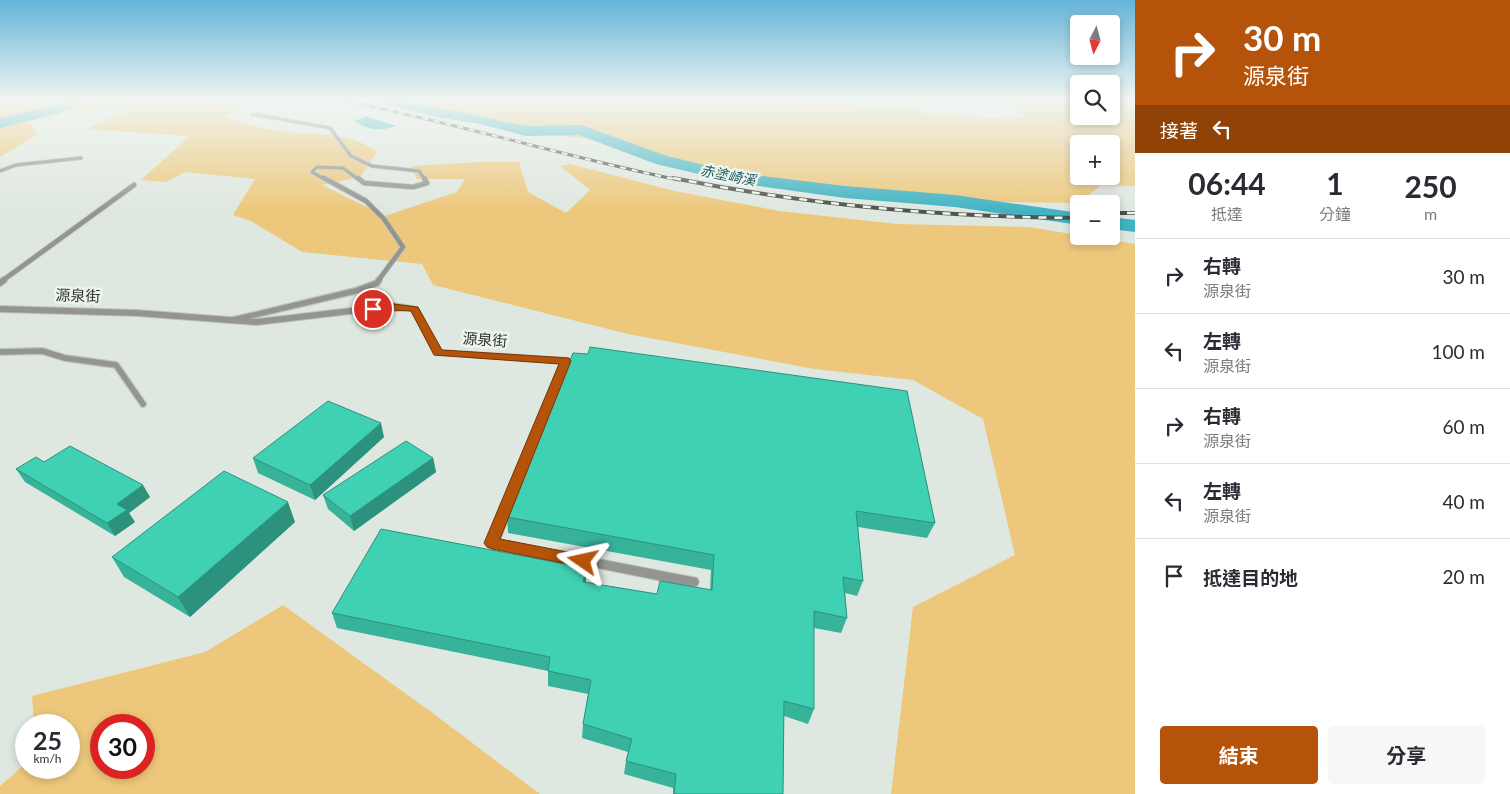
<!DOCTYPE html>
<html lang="zh-TW">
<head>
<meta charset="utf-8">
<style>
	body { margin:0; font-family:Lato,"Noto Sans TC",sans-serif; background:#f7f7f7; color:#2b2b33; height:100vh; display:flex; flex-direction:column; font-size:19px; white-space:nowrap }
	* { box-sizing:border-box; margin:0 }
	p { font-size:16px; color:#7c7c81 }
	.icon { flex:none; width:28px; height:28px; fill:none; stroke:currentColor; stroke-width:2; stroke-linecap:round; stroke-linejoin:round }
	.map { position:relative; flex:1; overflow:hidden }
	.details { display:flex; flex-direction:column; background:#fff; width:375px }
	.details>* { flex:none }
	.hud { background:#b45309; color:#fff; overflow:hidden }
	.needle { width:32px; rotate:186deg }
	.fabs { position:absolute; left:1070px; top:15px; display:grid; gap:10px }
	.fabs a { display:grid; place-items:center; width:50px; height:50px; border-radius:5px; background:#fff; box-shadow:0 2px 8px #0003; font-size:25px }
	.speed { position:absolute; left:15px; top:714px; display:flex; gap:10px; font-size:25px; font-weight:700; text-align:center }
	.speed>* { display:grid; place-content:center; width:65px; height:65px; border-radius:50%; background:#fff; box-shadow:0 2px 8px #0003; line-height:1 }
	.speed small { font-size:12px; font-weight:400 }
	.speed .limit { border:8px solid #d22; background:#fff; color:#111 }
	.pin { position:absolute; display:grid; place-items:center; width:42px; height:42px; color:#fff; margin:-21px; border:2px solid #fff; border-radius:50%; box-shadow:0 1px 5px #0007 }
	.me { position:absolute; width:55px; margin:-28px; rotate:281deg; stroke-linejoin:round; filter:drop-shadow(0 0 4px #0008) }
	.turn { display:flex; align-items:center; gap:18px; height:105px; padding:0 25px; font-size:22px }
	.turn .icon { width:65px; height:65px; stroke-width:2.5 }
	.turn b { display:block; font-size:35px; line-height:42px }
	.then { display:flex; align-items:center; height:48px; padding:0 25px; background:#0003; gap:10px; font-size:19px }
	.eta { display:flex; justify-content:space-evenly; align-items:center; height:85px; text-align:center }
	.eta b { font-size:30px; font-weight:700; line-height:35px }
	.button { display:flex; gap:10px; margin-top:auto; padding:10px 25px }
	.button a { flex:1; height:58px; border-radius:5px; background:#b45309; color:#fff; font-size:20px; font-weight:700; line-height:58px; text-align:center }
	.button a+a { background:#f7f7f7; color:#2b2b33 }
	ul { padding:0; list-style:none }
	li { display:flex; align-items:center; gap:15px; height:75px; padding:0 25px; border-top:1px solid #e1e1e2 }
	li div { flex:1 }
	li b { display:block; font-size:19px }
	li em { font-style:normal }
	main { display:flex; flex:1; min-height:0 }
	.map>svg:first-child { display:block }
	.green { fill:#edc87c; fill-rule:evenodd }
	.water { fill:#42b3c2 }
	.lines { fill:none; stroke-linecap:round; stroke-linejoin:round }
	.river { fill:#42b3c2; fill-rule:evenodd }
	.lane-far2-casing { stroke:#bcc4bd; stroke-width:4.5 }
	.lane-far1-casing { stroke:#bcc4bd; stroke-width:6 }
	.lane-casing { stroke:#bcc4bd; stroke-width:8 }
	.street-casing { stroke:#bcc4bd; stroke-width:2 }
	.lane-far2 { stroke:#949590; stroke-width:3 }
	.lane-far1 { stroke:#949590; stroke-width:4.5 }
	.lane { stroke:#949590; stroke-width:5.5 }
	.street { fill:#949590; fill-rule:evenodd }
	.rail-far1-casing { stroke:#4e524e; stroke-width:3 }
	.rail-casing { stroke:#4e524e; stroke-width:4 }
	.rail-far1 { stroke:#edf6ed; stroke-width:2; stroke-dasharray:6; stroke-linecap:butt }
	.rail { stroke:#edf6ed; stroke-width:2.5; stroke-dasharray:8; stroke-linecap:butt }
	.wall { fill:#37b39a }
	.shaded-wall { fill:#2d927d }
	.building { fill:#40d0b3; stroke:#2d927d }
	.route { fill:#b45309; stroke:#753606 }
	.labels { text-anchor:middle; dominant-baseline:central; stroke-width:5; stroke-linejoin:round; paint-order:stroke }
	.far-water-label { font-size:14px; font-style:italic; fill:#1a5860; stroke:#edf6ed }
	.street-label { font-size:15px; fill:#313431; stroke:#edf6ed }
</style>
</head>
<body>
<main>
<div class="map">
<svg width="1135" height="794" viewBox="0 0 1135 794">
	<rect width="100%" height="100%" fill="#dfe8e0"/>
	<path class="green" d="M0 100H209L241 104 224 117C247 126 272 131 296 133 326 135 351 133 377 152L360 177 322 185 385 216 457 192 465 179H417L411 166 480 162H519L528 192 566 213 590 190 560 166 570 164 675 191 779 211 897 224 1028 227 1135 244V794H891L913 607 1015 555 983 419 913 380 814 369 628 334 433 285 422 264 302 252 251 221 233 215 255 179 185 172 166 182 141 180 190 136 85 129 135 108 48 113 29 120 37 135 0 157Z
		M371 100H797L909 109 937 115 1012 119 1024 117 1016 100H1079V116H1111V100H1135V186L1101 185 1079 203 990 202 836 189 704 172 606 141 538 133ZM1079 144H1111V176H1079Z
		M283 605 434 714 540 794H0V786L26 763V768H69V725H34L32 696 205 652ZM101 725H144V768H101Z"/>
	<path class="water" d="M366 116 396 126C380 131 369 131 355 121Z"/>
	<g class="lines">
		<path class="river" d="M66 100H85L83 103 60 113 0 128V118L50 107Z
			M379 100H402L526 126 581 125 667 156 737 173 845 186 955 195 1079 213V225L955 207 845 198 737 183 656 164 579 135 526 136 480 124 431 116 381 103Z
			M1111 217 1135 220V232L1111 229Z"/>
		<defs>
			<path id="lane-far2" d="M252 114 330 128 351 156 372 166 419 171 425 180
				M0 171 16 165 81 158
				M326 180 312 172 317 167 343 168 359 180"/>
			<path id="lane-far1" d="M324 178 366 201 384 219 403 247 378 281
				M358 178 364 183 413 187 427 183 424 178
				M2 281 134 185"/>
			<path id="lane" d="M0 283 4 280
				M233 320 355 291 377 283 379 280
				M0 352 42 351 65 358 116 365 143 404"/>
			<path id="street" d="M393 303 417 307 441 350 566 358 571 361 500 540 692 577 697 578 699 582 697 586 692 587 488 546 486 543 560 363 435 355 411 311 393 309 257 325 137 316 0 312V306L137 310 257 319Z"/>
		</defs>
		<use href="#lane-far2" class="lane-far2-casing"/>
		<use href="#lane-far1" class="lane-far1-casing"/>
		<use href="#lane" class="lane-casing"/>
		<use href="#street" class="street-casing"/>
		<use href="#lane-far2" class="lane-far2"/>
		<use href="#lane-far1" class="lane-far1"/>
		<use href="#lane" class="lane"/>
		<use href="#street" class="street"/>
		<defs>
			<path id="rail-far1" d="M340 100C454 122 565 157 679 180"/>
			<path id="rail" d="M673 178C807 205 942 217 1079 218
				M1111 213H1135"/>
		</defs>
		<use href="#rail-far1" class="rail-far1-casing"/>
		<use href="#rail" class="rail-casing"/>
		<use href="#rail-far1" class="rail-far1"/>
		<use href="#rail" class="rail"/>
	</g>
	<path class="wall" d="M907 391 935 523 927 538 858 527 863 581 857 596 845 593 847 618 841 633 814 628V709L808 724 784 716 783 794H673V788L624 774 626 761 628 752 582 738 583 724 588 694 548 686V671L337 628 332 613 586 582 657 594 710 590 711 570 508 533 507 517Z
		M384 437 315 500 258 473 253 458Z
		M433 458 436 472 354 531 328 509 323 495Z
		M16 469 150 497 129 513 135 522 115 536 25 482Z
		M295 522 190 617 124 577 112 557Z"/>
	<path class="shaded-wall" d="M381 423 384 437 315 500 310 485Z
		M433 458 436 472 354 531 350 516Z
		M143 485 150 497 129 513 135 522 115 536 107 523 117 504Z
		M288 502 295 522 190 617 178 597Z
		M586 568V583L583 582Z"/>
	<path class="building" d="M590 347 907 391 935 523 856 511 863 581 843 577 847 618 814 611V709L784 701 783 794H674L676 774 626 761 632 739 583 724 591 680 548 671 550 657 332 613 381 529 586 568 583 582 657 594 660 581 712 590 714 555 507 517 573 353 588 354Z
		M328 401 381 423 310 485 253 458Z
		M406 441 433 458 350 516 323 495Z
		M70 446 143 485 117 504 127 510 107 523 16 469 36 457 44 462Z
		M224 471 288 502 178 597 112 557Z"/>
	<linearGradient id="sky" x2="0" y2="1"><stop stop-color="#65b4d9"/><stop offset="0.47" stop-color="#f1f5f1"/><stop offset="1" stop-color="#f1f5f1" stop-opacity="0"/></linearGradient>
	<rect width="1135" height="211" fill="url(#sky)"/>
	<path class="route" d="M393 304 418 307 442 350 569 358 571 361 500 539 583 555 588 557 590 561 588 565 583 567 492 549 487 547 484 543 559 364 434 355 411 311C402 310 373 312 369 309L373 306Z"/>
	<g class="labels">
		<g class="far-water-label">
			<text transform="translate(728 175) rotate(11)">赤塗崎溪</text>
		</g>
		<g class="street-label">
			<text transform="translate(78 295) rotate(2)">源泉街</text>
			<text transform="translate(485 339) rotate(4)">源泉街</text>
		</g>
	</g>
</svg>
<div class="fabs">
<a><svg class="needle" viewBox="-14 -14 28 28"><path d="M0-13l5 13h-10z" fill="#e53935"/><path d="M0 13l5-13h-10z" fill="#7c7c81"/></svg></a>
<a><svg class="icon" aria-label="search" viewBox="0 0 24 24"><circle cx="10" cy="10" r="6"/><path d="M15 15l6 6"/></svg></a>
<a>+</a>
<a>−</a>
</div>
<div class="speed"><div>25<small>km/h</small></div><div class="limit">30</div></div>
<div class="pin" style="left:373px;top:309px;background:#d93025"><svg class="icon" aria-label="arrive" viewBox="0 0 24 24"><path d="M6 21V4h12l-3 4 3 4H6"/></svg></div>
<svg class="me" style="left:583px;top:561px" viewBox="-20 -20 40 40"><path d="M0-17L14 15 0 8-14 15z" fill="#b45309" stroke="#fff" stroke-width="4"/></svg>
</div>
<section class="details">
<div class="hud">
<div class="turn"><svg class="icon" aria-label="right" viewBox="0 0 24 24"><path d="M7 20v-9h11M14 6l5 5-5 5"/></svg><div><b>30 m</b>源泉街</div></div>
<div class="then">接著<svg class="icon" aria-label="left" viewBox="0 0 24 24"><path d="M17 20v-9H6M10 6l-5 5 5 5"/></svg></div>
</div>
<div class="eta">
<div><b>06:44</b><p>抵達</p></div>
<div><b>1</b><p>分鐘</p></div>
<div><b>250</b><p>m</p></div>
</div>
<ul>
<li><svg class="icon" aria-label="right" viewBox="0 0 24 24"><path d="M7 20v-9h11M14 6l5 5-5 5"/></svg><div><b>右轉</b><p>源泉街</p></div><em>30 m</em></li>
<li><svg class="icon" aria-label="left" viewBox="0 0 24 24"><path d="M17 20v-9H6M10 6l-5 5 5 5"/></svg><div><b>左轉</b><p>源泉街</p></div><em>100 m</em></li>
<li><svg class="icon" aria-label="right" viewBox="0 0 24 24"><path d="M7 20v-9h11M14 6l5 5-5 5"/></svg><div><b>右轉</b><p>源泉街</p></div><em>60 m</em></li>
<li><svg class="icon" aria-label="left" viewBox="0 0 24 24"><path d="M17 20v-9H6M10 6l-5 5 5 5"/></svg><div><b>左轉</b><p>源泉街</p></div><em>40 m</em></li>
<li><svg class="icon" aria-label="arrive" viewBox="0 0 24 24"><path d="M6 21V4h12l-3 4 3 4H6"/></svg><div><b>抵達目的地</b></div><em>20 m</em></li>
</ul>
<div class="button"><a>結束</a><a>分享</a></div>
</section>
</main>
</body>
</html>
